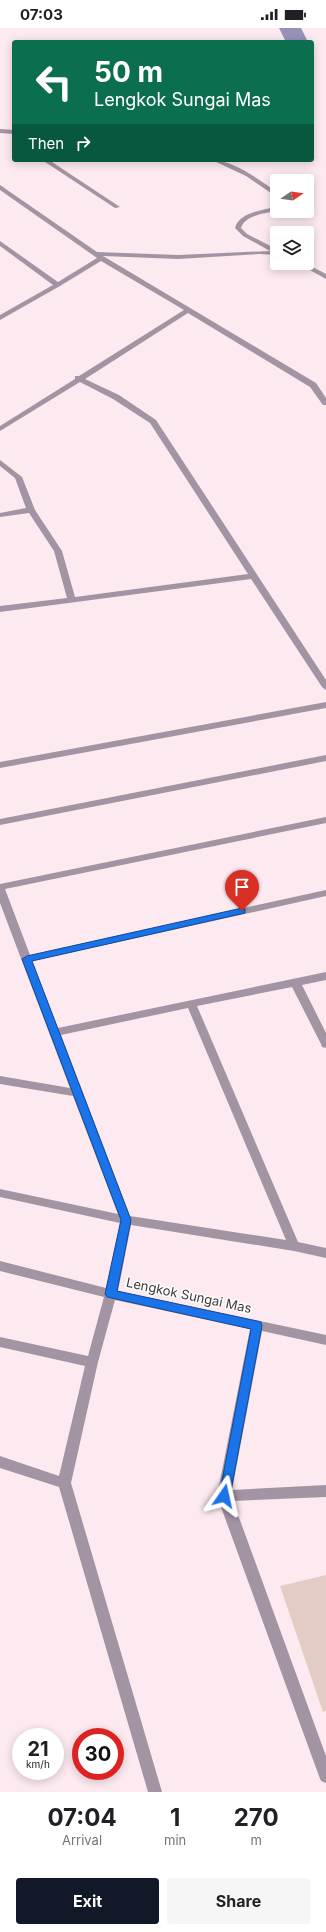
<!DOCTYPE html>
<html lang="en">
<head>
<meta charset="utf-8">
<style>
	body { margin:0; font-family:Inter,sans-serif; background:#f6f6f6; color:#202124; height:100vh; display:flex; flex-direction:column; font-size:15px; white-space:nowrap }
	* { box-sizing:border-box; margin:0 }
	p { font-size:13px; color:#757577 }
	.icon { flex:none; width:22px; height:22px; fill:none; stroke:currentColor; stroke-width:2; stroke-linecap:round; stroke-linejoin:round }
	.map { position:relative; height:1764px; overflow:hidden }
	.panel { display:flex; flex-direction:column; background:#fff; flex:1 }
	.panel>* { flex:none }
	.hud { position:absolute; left:12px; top:12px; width:302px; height:122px; border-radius:4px; box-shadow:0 2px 10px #0003; background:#0b6e4f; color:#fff; overflow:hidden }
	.needle { width:26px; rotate:77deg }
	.controls { position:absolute; left:270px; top:146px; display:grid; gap:8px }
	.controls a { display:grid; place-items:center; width:44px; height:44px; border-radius:4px; background:#fff; box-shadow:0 2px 10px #0003; font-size:20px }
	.speed { position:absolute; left:12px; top:1700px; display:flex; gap:8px; font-size:20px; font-weight:700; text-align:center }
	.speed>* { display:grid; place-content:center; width:52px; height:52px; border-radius:50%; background:#fff; box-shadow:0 2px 10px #0003; line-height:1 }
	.speed small { font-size:10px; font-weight:400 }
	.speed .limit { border:6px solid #d22; background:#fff; color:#111 }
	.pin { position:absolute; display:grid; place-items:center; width:34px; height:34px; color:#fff; margin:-41px -17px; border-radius:50% 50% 50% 0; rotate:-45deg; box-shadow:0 0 4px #0007 }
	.pin .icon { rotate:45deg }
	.me { position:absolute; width:44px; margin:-22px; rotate:11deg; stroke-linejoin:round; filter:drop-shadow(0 0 3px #0008) }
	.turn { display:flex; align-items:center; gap:14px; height:84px; padding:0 16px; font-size:18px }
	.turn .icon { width:52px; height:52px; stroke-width:2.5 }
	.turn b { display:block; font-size:28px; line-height:34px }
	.then { display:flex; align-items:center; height:38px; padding:0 16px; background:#0003; gap:8px; font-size:15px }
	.eta { display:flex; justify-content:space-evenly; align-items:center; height:68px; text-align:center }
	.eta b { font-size:24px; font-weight:700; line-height:28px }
	.primary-button { display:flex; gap:8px; margin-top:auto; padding:8px 16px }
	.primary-button a { flex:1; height:46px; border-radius:4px; background:#111827; color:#fff; font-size:16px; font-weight:700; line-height:46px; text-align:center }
	.primary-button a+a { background:#f6f6f6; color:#202124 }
	.status { display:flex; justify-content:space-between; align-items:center; height:28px; padding:0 20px; background:#fff; direction:ltr }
	.status svg { height:11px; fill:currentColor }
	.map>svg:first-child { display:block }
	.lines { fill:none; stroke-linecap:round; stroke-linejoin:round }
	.river { fill:#9892ba; fill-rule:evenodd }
	.building { fill:#e3cbc6 }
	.minor { fill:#a294a3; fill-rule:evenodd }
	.route { fill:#1a73e8; stroke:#114b97 }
	.labels { text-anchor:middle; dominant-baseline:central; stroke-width:3; stroke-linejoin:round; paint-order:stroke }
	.near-street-label { font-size:13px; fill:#41383a; stroke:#fdfdfd }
</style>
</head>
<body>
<div class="status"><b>07:03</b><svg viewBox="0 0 49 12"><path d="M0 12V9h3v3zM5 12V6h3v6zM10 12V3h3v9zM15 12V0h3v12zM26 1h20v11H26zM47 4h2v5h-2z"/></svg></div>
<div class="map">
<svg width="326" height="1764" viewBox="0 0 326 1764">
	<rect width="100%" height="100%" fill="#fdeaf0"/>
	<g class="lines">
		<path class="river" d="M279 0H301L308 14H286Z"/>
	</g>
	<path class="building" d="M326 1547V1683L323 1684 280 1558Z"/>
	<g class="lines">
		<path class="minor" d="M0 101 14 102V106L0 105Z
			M42 132H49L120 179 115 180Z
			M212 132C234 132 259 152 277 164V169L246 148Z
			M0 157 97 224 178 227 270 223 243 208 235 200C239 184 263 182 277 179V183C266 185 245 187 241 200L247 206 276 221 277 227 260 226 178 231 103 228 316 355 326 370V377H323L310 359 188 285 85 351 119 367 156 392 326 652V662L322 659 251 551 0 584V578L67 570 54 523 29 485 0 489V485L26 480 15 450 0 438V432L22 449 35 482 62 523 75 569 248 546 150 395 113 371 80 354 0 403V398L75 351V348H79L184 282 101 233 60 258 0 292V287L53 257 0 218V213L58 254 97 230 0 162Z
			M297 235H305L326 246V251Z
			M326 674V680L0 740V734Z
			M326 727V733L0 797V791Z
			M326 789V795L5 861 30 927 326 862V868L32 933 58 1000 326 944V952L302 957 326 1005V1020L322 1019 321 1016 292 959 197 978 298 1214 326 1220V1230L294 1223 131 1197 118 1263 326 1307V1317L262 1303 232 1462 326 1457V1469L233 1473 326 1728V1755L321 1753 319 1748 217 1468 250 1301 115 1272 98 1334 71 1455 162 1764H148L59 1459 0 1440V1428L59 1448 85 1338 0 1319V1309L88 1328 104 1269 0 1243V1233L106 1260 120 1195 0 1169V1161L118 1186 73 1068 0 1056V1048L70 1060 0 875V856ZM188 980 286 1212 130 1188 61 1007Z"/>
	</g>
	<path class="route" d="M242 880 245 881V885L32 933 131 1192 117 1263 257 1293 261 1294 262 1298 230 1468 229 1472 224 1474 220 1472 219 1468 251 1301 107 1269 105 1266 121 1192 22 931 27 928Z"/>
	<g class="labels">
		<g class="near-street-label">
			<text transform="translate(189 1267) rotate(12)">Lengkok Sungai Mas</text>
		</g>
	</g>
</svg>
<div class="controls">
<a><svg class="needle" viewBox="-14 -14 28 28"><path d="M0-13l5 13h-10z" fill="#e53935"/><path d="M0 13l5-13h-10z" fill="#757577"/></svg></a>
<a><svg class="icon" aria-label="layers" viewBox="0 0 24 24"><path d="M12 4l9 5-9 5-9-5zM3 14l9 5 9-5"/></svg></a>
</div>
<div class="speed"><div>21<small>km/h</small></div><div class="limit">30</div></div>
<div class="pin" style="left:242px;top:883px;background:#d93025"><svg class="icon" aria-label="arrive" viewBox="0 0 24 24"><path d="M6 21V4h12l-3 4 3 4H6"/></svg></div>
<svg class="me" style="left:224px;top:1468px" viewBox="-20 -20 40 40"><path d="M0-17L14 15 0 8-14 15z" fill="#1a73e8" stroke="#fff" stroke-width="4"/></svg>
<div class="hud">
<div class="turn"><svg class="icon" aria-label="left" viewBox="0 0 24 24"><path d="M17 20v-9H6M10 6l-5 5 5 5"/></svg><div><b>50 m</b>Lengkok Sungai Mas</div></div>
<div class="then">Then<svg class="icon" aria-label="right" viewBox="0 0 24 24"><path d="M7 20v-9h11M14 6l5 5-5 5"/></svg></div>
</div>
</div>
<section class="panel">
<div class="eta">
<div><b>07:04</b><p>Arrival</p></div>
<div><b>1</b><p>min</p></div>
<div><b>270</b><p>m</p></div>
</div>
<div class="primary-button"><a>Exit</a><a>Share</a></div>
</section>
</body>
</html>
